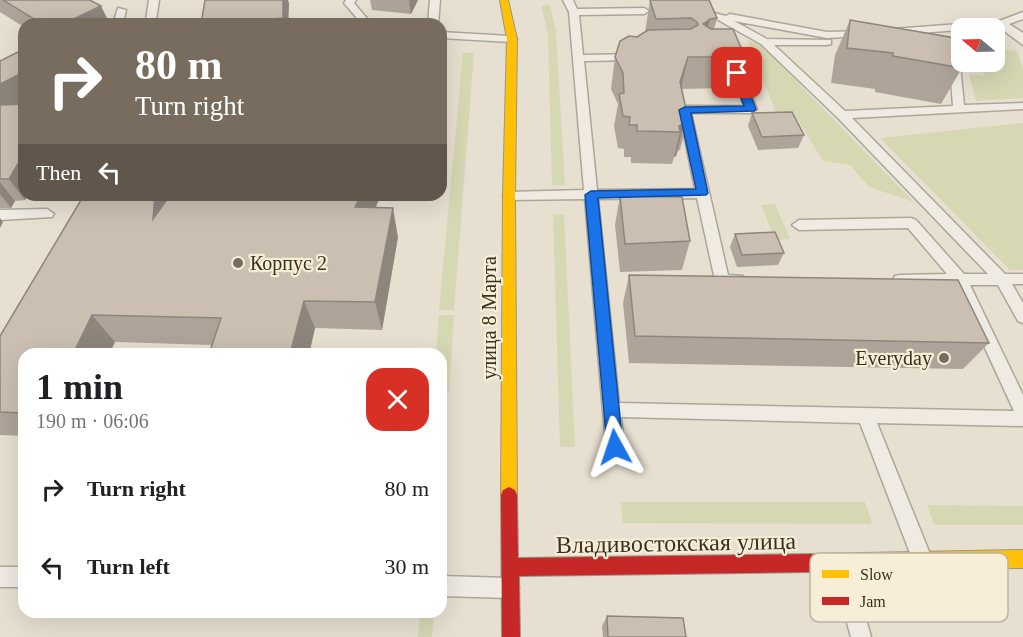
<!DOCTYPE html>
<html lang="en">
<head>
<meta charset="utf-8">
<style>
	body { margin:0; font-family:Georgia,serif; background:#f2f2f2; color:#202124; height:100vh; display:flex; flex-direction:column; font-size:22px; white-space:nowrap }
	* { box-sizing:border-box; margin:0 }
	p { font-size:20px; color:#757577 }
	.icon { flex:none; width:33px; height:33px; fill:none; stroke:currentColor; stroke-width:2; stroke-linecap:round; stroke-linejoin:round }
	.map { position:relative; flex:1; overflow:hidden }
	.drawer { position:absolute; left:18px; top:348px; width:429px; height:270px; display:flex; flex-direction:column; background:#fff; border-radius:18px; box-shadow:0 6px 24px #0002 }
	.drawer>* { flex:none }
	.hud { position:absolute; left:18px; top:18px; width:429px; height:183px; border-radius:18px; box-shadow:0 6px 24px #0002; background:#786c5e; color:#fff; overflow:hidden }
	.needle { width:39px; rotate:289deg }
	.controls { position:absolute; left:951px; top:18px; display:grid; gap:12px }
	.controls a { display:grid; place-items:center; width:54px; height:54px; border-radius:12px; background:#fff; box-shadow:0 6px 24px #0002; font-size:30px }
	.pin { position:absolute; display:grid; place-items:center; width:51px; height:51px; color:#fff; margin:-26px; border-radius:12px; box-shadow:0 3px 9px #0006 }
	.me { position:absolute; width:66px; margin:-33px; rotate:355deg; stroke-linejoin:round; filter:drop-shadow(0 0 4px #0008) }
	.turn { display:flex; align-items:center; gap:21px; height:126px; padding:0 18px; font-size:27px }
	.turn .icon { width:78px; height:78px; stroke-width:2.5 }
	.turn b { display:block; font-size:42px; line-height:51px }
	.then { display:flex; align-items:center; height:57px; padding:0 18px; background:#0003; gap:12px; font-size:22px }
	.round { display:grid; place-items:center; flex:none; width:63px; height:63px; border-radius:18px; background:#f2f2f2 }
	.head { display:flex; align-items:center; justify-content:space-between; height:102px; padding:0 18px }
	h1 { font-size:36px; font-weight:800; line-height:45px }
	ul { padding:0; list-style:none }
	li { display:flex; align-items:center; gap:18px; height:78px; padding:0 18px }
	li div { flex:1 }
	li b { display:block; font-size:22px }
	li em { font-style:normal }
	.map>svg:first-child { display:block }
	.green { fill:#d6d7b3 }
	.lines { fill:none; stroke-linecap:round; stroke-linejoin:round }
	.lane-casing { stroke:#ada599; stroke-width:3 }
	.slow-casing { stroke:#9c958a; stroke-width:2 }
	.jam-casing { stroke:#9c958a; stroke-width:2 }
	.lane { fill:#efebe3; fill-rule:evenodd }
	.slow { fill:#ffc107; fill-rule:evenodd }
	.jam { fill:#c62828; fill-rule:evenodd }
	.wall { fill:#afa499 }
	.shaded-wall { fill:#8e867d }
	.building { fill:#cbbfb2; stroke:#8e867d; stroke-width:1.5 }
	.route { fill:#1a73e8; stroke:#114b97; stroke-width:1.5 }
	.poi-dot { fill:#786c5e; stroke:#f7eed8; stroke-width:2 }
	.labels { text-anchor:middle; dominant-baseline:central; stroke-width:4.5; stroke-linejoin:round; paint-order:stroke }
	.poi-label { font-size:20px; fill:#3d2e20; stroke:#f7eed8; text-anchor:start }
	.street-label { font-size:20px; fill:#3d2e20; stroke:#f7eed8 }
	.near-street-label { font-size:24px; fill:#3d2e20; stroke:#f7eed8 }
	.key { fill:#f7eed8; stroke:#bfb4a1; stroke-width:1.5 }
	.key-label { font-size:16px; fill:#3d2e20 }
</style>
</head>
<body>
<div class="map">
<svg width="1023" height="637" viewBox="0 0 1023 637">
	<rect width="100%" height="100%" fill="#e7e0d1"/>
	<path class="green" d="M550 5 556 32 565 185H552L548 34 541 6Z
		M747 40 762 46 914 202 869 187 850 165 823 161 797 119 778 118Z
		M995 48 1017 51 1023 70V98L976 101 969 74 984 76 981 62H994Z
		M463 53H474L454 310H439Z
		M1023 123V270H1010L880 138Z
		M775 204 790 239 775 240 761 205Z
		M553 214H564L575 447H560Z
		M439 315H454L449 392H441V354H436Z
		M621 502H865L872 524 623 523Z
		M927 505 1023 506V525H934Z
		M420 612H434L432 637H418Z"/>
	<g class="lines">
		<defs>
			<path id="lane" d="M149 0H159L156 20 151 23 146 20Z
				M346 0H356L354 3 369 21 377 24H362L344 3Z
				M430 0H440L438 24H428Z
				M563 0H573L577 9 644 8 649 11 644 14 579 15 583 55 636 54 641 57 636 60 584 61 597 190 695 189 679 110 685 106H744L725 55 726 53H734L735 55 757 109 751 113H691L728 275 743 276 745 280 743 284H717L715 280 697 198 598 199 619 403 1014 411 956 285 895 284 893 280 895 276 900 275 947 274 908 228 799 230 792 225 799 220 911 218 916 220 964 274H988L838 118 761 44 713 17 694 12V8L726 16 730 14 827 32 867 31 868 33 863 36 827 38 734 21 767 39 831 40V44L827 45H774L845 111 953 106 950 67 943 64 948 61 960 65 964 105 1023 103V109L852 118 1005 274H1023V284H1012L1023 303V323L1018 321 998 285H970L1023 395V426L877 423 932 559 929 566 922 569 915 566 860 423 621 417 624 447 621 453 615 455 609 453 606 447 585 199 509 200 503 196 509 192 584 190 569 12Z
				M118 8 126 10 123 24H113Z
				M1023 12V19L1009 24 1023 33V45L999 27 893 35 888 32 893 29 999 21Z
				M441 32 512 36 517 39 512 42 441 38Z
				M47 209 54 214 52 217 0 220V210Z
				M841 555 848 558 851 565 871 637H851L831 565 834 558Z
				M0 567H24V587H0Z
				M441 576 509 578 516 581 519 588 516 595 509 598 441 596Z"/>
			<path id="slow" d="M500 0H508L517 39 515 196 517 495 515 500 509 503 503 500 501 495 503 196 507 39Z
				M1023 550V568L812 572 806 569 803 563 806 557 812 554Z"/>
			<path id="jam" d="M509 487 515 490 517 495 518 558 812 554 818 557 821 563 818 569 812 572 519 576 520 637H502L501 495 503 490Z"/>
		</defs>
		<use href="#lane" class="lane-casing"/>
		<use href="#slow" class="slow-casing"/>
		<use href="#jam" class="jam-casing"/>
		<use href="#lane" class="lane"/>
		<use href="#slow" class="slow"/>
		<use href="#jam" class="jam"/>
	</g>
	<path class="wall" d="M0 0H90L110 24H24V27L0 12Z
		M205 0H288L289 4 288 24H201Z
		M370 0H418L411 14 372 10Z
		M650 1 717 18 714 29 743 52 733 84H726L724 88 681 89 688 118 680 150 678 151 676 156 674 157 672 164 631 163V157H624V149L618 148 614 126 618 104 611 89 615 57 637 37 645 32Z
		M850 20 962 68 941 104 875 92V89L831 83 835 55Z
		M24 49V101L18 104 24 195H28L25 200 15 201 11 208H0V61Z
		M752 113 804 135 798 148 758 150 748 126Z
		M620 196 690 241 682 270 620 272 615 225Z
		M375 208 398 237 382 330 315 328 309 354H209L212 345 115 342 109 354H24V436L0 435V336Z
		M735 234 784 253 778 265 737 267 730 247Z
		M629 275 989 343 963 369 629 363 623 303Z
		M607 616 686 637H603L602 626Z"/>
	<path class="shaded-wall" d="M283 0H288L289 4 288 24H285L283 18Z
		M409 0H418L411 14Z
		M101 6 110 24H63Z
		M710 19 702 50 703 24Z
		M688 57 681 89 680 82Z
		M24 72V101L0 114V84Z
		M684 124 676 156 674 157 680 132 679 126Z
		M24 153V195H28L25 200 9 179Z
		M0 182 15 201 11 208 0 194Z
		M155 195H173L153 219Z
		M361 195H381L363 237 355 207Z
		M393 208 398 237 382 330 375 302Z
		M0 218 3 222 0 228Z
		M304 301 315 328 309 354H290Z
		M92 315 115 342 109 354H73Z"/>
	<path class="building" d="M3 0H90L101 6 63 24H42Z
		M205 0H283V18L227 24H201Z
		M651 0H709L717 18 710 19 703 24 711 29H733L743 52H734V57H688L680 82 688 118 682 119 684 124 679 126 680 132 637 131V125H629L630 117 623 116 619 94 624 93 623 73 615 57 620 41 629 36 637 37 648 30 691 29 698 25 697 22 691 18 656 19 650 1Z
		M850 20 961 39 962 68 893 56V53L847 48Z
		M24 49V72L0 84V61Z
		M24 104V153L9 179H0V105Z
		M792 112 804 135 762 137 752 113Z
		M84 195H155L153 219 170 195H361L355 207 393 208 375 302 304 301 290 354H209L221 318 92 315 73 354H24V413L0 412V336Z
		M620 196 682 197 690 241 625 244Z
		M775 232 784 253 742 255 735 234Z
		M629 275 958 280 989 343 635 336Z
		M607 616 683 618 686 637H608Z"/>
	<path class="route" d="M737 70 742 73 756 109 754 111 691 113 708 193 706 195 598 198 623 447 621 452 615 455 610 452 607 447 585 195 591 191 696 189 679 110 685 107 744 106 732 73Z"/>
	<g class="poi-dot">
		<circle cx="238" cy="263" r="6"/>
		<circle cx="944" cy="358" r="6"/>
	</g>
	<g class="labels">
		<g class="poi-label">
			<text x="250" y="263">Корпус 2</text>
			<text x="932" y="358" text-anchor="end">Everyday</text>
		</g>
		<g class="street-label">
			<text transform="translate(489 318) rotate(-90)">улица 8 Марта</text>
		</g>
		<g class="near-street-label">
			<text transform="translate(676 543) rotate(-1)">Владивостокская улица</text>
		</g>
	</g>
	<rect x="810" y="553" width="198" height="69" rx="9" class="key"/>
	<rect x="822" y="570" width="27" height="8" fill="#ffc107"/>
	<rect x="822" y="597" width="27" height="8" fill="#c62828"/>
	<g class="key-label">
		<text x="860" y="580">Slow</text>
		<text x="860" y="607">Jam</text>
	</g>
</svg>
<div class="controls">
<a><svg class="needle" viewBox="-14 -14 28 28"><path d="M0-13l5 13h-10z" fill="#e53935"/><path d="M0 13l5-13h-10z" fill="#757577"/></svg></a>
</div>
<div class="pin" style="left:737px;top:73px;background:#d93025"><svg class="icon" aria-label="arrive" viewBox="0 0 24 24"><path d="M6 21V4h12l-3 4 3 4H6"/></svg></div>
<svg class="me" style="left:615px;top:447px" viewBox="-20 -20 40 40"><path d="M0-17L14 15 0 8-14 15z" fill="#1a73e8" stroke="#fff" stroke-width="4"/></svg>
<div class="hud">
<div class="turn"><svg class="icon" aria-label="right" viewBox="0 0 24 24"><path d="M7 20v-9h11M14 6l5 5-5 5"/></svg><div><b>80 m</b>Turn right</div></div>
<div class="then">Then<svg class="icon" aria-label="left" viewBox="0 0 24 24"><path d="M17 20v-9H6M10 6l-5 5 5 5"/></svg></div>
</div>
<section class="drawer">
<div class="head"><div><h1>1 min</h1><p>190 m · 06:06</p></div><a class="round" style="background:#d93025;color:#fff"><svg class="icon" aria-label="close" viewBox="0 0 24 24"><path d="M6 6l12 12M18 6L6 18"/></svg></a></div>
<ul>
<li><svg class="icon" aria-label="right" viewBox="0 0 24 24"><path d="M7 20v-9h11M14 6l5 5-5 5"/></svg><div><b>Turn right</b></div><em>80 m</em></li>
<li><svg class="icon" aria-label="left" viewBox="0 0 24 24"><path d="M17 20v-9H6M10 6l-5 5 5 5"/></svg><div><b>Turn left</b></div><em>30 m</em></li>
</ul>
</section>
</div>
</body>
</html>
